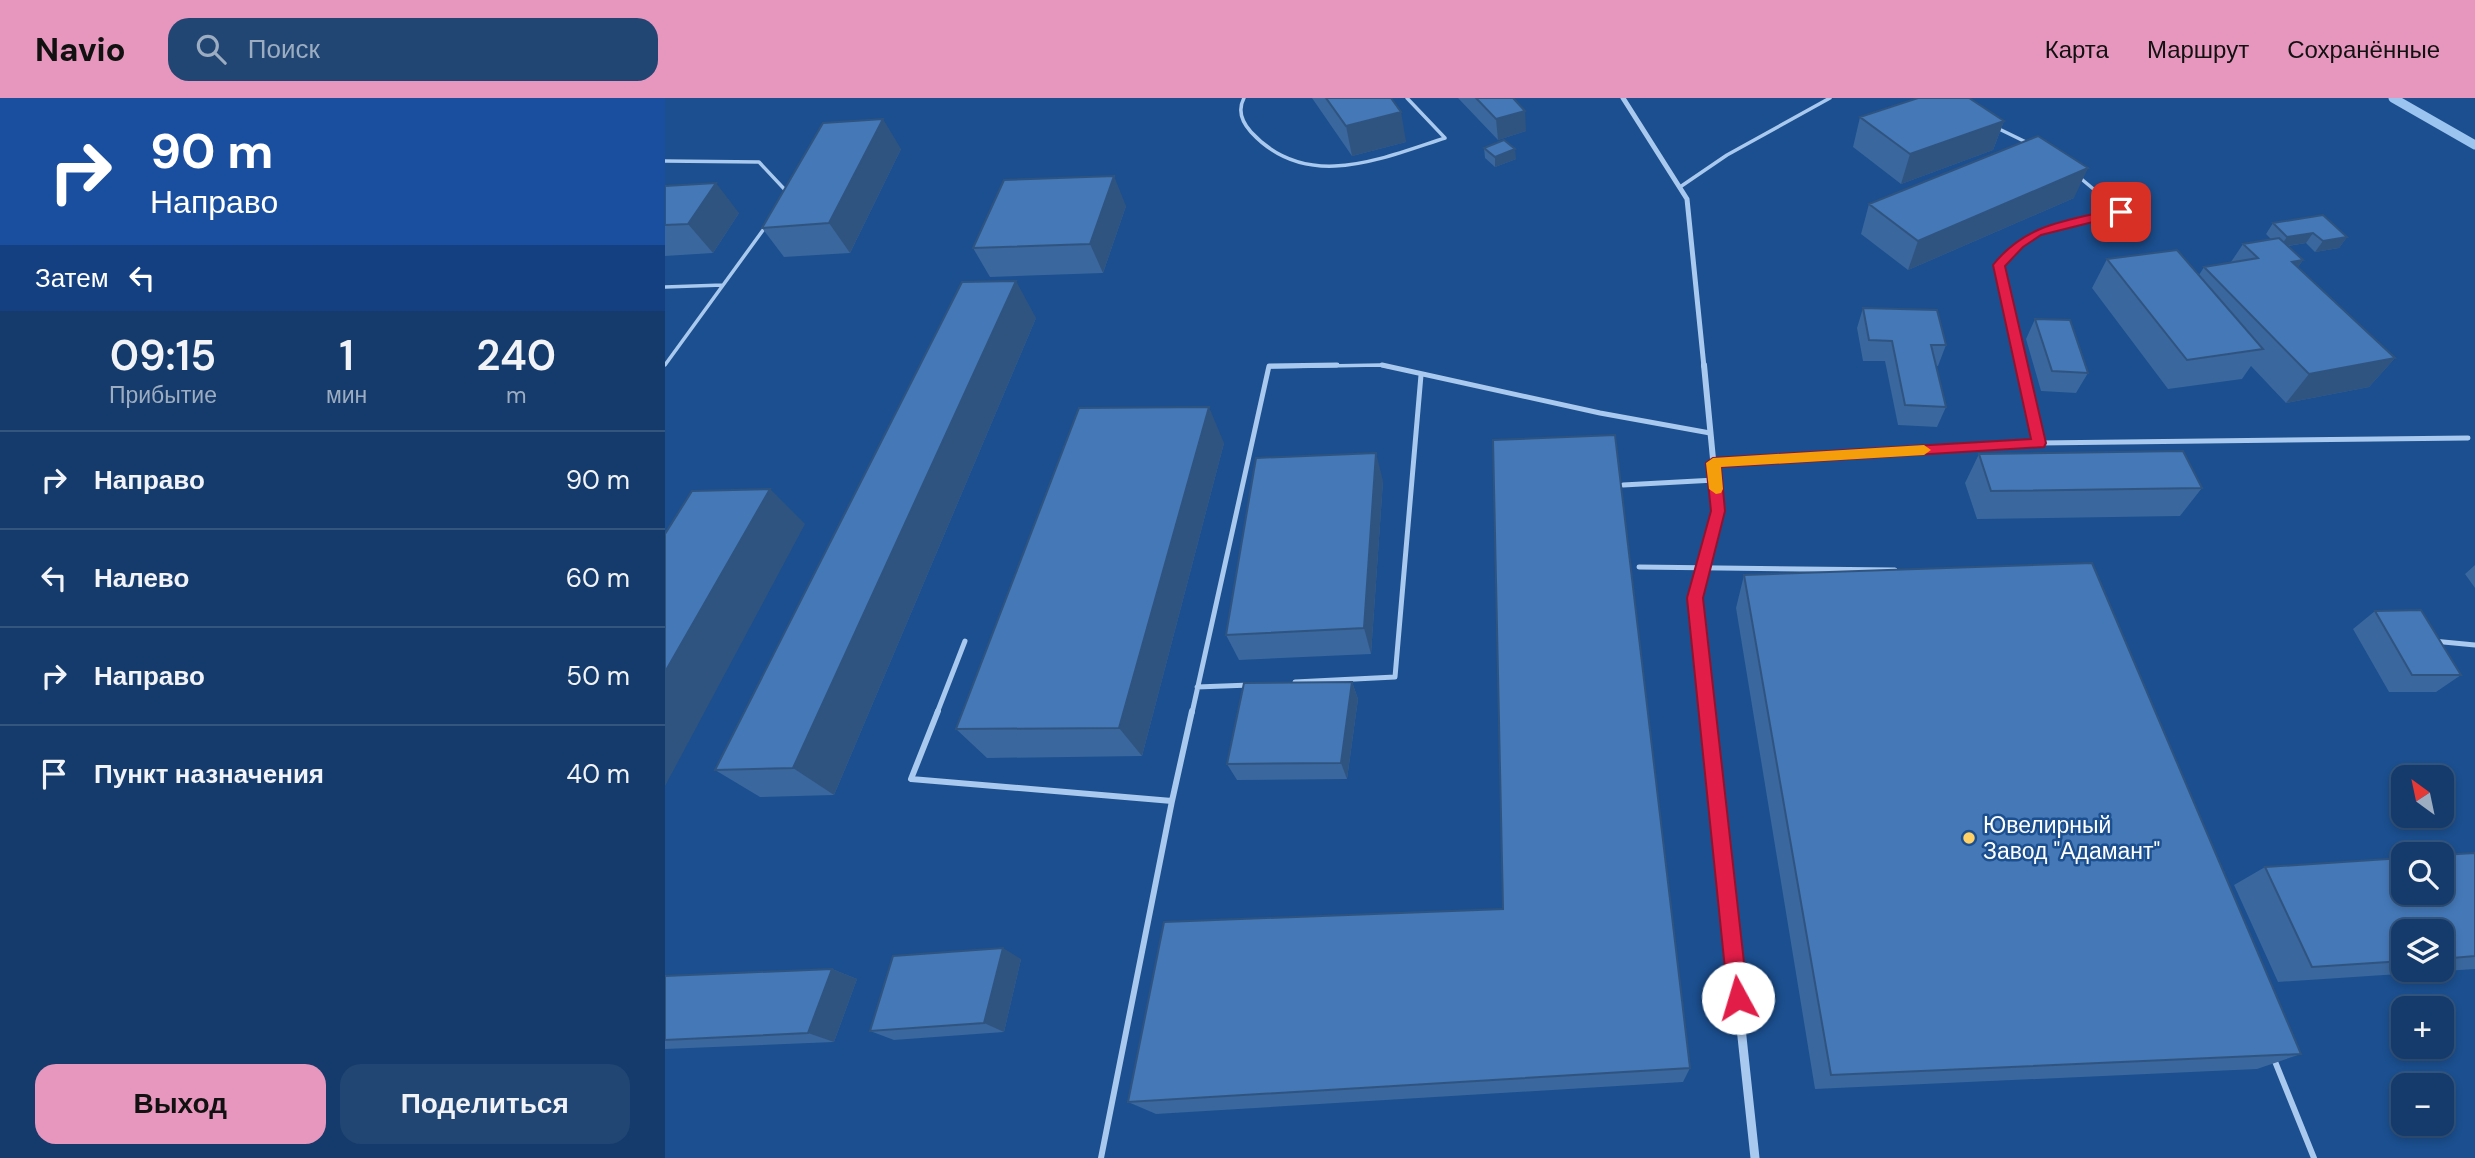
<!DOCTYPE html>
<html lang="ru">
<head>
<meta charset="utf-8">
<style>
	body { margin:0; font-family:"DM Sans",sans-serif; background:#214673; color:#f1f3f6; height:100vh; display:flex; flex-direction:column; font-size:26px; white-space:nowrap }
	* { box-sizing:border-box; margin:0 }
	p { font-size:23px; color:#9dadc1 }
	.icon { flex:none; width:38px; height:38px; fill:none; stroke:currentColor; stroke-width:2; stroke-linecap:round; stroke-linejoin:round }
	.map { position:relative; flex:1; overflow:hidden }
	.side { display:flex; flex-direction:column; background:#143b6b; width:665px }
	.side>* { flex:none }
	.hud { background:#1a4fa0; color:#fff; overflow:hidden }
	.needle { width:46px; rotate:327deg }
	.fabs { position:absolute; left:1726px; top:667px; display:grid; gap:14px }
	.fabs a { display:grid; place-items:center; width:63px; height:63px; border-radius:14px; background:#143b6b; box-shadow:0 4px 10px #0003,0 0 0 2px #33557e; font-size:35px }
	.pin { position:absolute; display:grid; place-items:center; width:60px; height:60px; color:#fff; margin:-30px; border-radius:14px; box-shadow:0 4px 10px #0006 }
	.me { position:absolute; width:77px; margin:-38px; rotate:354deg; stroke-linejoin:round; filter:drop-shadow(0 0 5px #0008) }
	.turn { display:flex; align-items:center; gap:24px; height:147px; padding:0 35px; font-size:32px }
	.turn .icon { width:91px; height:91px; stroke-width:2.5 }
	.turn b { display:block; font-size:49px; line-height:60px }
	.then { display:flex; align-items:center; height:66px; padding:0 35px; background:#0003; gap:14px; font-size:26px }
	.eta { display:flex; justify-content:space-evenly; align-items:center; height:119px; text-align:center }
	.eta b { font-size:42px; font-weight:600; line-height:49px }
	.button { display:flex; gap:14px; margin-top:auto; padding:14px 35px }
	.button a { flex:1; height:80px; border-radius:21px; background:#e797bd; color:#111; font-size:28px; font-weight:600; line-height:80px; text-align:center }
	.button a+a { background:#214673; color:#f1f3f6 }
	ul { padding:0; list-style:none }
	li { display:flex; align-items:center; gap:21px; height:98px; padding:0 35px; border-top:2px solid #33557e }
	li div { flex:1 }
	li b { display:block; font-size:26px }
	li em { font-style:normal }
	header { display:flex; align-items:center; gap:42px; box-sizing:border-box; height:98px; padding:0 35px; background:#e797bd; color:#111 }
	header strong { font-size:33px }
	nav { display:flex; gap:38px; margin-inline-start:auto; font-size:24px }
	.search { width:490px; height:63px; background:#214673; display:flex; align-items:center; gap:18px; box-sizing:border-box; padding:0 24px; border-radius:21px; color:#9dadc1; font-size:26px }
	main { display:flex; flex:1; min-height:0 }
	.map>svg:first-child { display:block }
	.lines { fill:none; stroke-linecap:round; stroke-linejoin:round }
	.stream { stroke:#9cc4f0; stroke-width:9 }
	.service-far2 { stroke:#a9c9ee; stroke-width:3.5 }
	.service-far1 { stroke:#a9c9ee; stroke-width:5 }
	.service { stroke:#a9c9ee; stroke-width:6 }
	.minor-far2 { stroke:#a9c9ee; stroke-width:5 }
	.minor-far1 { stroke:#a9c9ee; stroke-width:6 }
	.minor { stroke:#a9c9ee; stroke-width:9 }
	.wall { fill:#3a679d; fill-rule:evenodd }
	.shaded-wall { fill:#305480 }
	.building { fill:#4478b7; stroke:#305480; stroke-width:2 }
	.route { fill:#e11d48; stroke:#92132f; stroke-width:2 }
	.slow { fill:#f59e0b }
	.poi-dot { fill:#ffd166; stroke:#1b4f8f; stroke-width:2.5 }
	.labels { text-anchor:middle; dominant-baseline:central; stroke-width:5; stroke-linejoin:round; paint-order:stroke }
	.poi-label { font-size:23px; fill:#fff; stroke:#1b4f8f; text-anchor:start }
</style>
</head>
<body>
<header>
<strong>Navio</strong>
<div class="search"><svg class="icon" aria-label="search" viewBox="0 0 24 24"><circle cx="10" cy="10" r="6"/><path d="M15 15l6 6"/></svg>Поиск</div>
<nav><a>Карта</a><a>Маршрут</a><a>Сохранённые</a></nav>
</header>
<main>
<section class="side">
<div class="hud">
<div class="turn"><svg class="icon" aria-label="right" viewBox="0 0 24 24"><path d="M7 20v-9h11M14 6l5 5-5 5"/></svg><div><b>90 m</b>Направо</div></div>
<div class="then">Затем<svg class="icon" aria-label="left" viewBox="0 0 24 24"><path d="M17 20v-9H6M10 6l-5 5 5 5"/></svg></div>
</div>
<div class="eta">
<div><b>09:15</b><p>Прибытие</p></div>
<div><b>1</b><p>мин</p></div>
<div><b>240</b><p>m</p></div>
</div>
<ul>
<li><svg class="icon" aria-label="right" viewBox="0 0 24 24"><path d="M7 20v-9h11M14 6l5 5-5 5"/></svg><div><b>Направо</b></div><em>90 m</em></li>
<li><svg class="icon" aria-label="left" viewBox="0 0 24 24"><path d="M17 20v-9H6M10 6l-5 5 5 5"/></svg><div><b>Налево</b></div><em>60 m</em></li>
<li><svg class="icon" aria-label="right" viewBox="0 0 24 24"><path d="M7 20v-9h11M14 6l5 5-5 5"/></svg><div><b>Направо</b></div><em>50 m</em></li>
<li><svg class="icon" aria-label="arrive" viewBox="0 0 24 24"><path d="M6 21V4h12l-3 4 3 4H6"/></svg><div><b>Пункт назначения</b></div><em>40 m</em></li>
</ul>
<div class="button"><a>Выход</a><a>Поделиться</a></div>
</section>
<div class="map">
<svg width="1810" height="1060" viewBox="0 0 1810 1060">
	<rect width="100%" height="100%" fill="#1b4f8f"/>
	<g class="lines">
		<path class="stream" d="M1728 0 1810 47"/>
		<path class="service-far2" d="M579 0C572 13 577 24 586 34 641 94 715 61 780 40L742 0
			M1330 29 1365 46
			M0 63 94 64 123 95
			M1015 89 1062 57 1165 0
			M0 189 58 187
			M0 267 101 128
			M604 269 715 267 725 269
			M1357 269 1334 167 1372 134 1456 114 1414 79"/>
		<path class="service-far1" d="M717 267 935 315 1045 335
			M1374 345 1803 340
			M1048 365 1374 345 1357 267
			M958 387 1050 382
			M974 469 1230 472
			M1768 543 1810 547
			M630 584 730 579 756 277
			M532 589 585 587
			M272 615 300 543
			M527 615 604 268 672 267"/>
		<path class="service" d="M273 613 246 681 507 703 436 1060
			M507 703 527 613
			M1609 961 1649 1060"/>
		<path class="minor-far2" d="M958 0 1022 101 1039 269"/>
		<path class="minor-far1" d="M1039 267 1053 413 1030 500 1042 615"/>
		<path class="minor" d="M1042 613 1090 1060"/>
	</g>
	<path class="wall" d="M647 0H726L741 44 687 58Z
		M793 0H848L861 33 833 42Z
		M1195 19 1339 23 1328 52 1236 86 1188 49Z
		M819 50 851 61 830 69 820 60Z
		M236 51 185 155 119 159 97 130Z
		M0 88 74 115 48 155 0 158Z
		M1409 100 1243 172 1196 136 1204 106Z
		M461 108 438 175 325 179 308 150Z
		M1608 125 1682 139 1674 150 1650 154 1641 145 1623 148 1638 162 1633 169 1730 260 1704 289 1621 305 1586 268 1577 281 1503 291 1427 190 1442 161 1534 177 1539 169 1566 164 1578 146 1606 141 1601 136Z
		M1198 210 1281 247 1273 268H1271L1281 309 1272 329 1233 327 1220 263H1198L1192 230Z
		M371 220 169 697 95 699 50 672Z
		M1370 221 1423 275 1411 295 1376 293 1361 241Z
		M559 345 477 658 322 660 291 631Z
		M1314 356 1537 390 1515 418 1312 421 1300 385Z
		M718 383 706 556 574 562 561 537Z
		M1810 467V490L1800 476Z
		M1079 477 1636 956 1592 971 1150 991 1071 510Z
		M1710 513 1796 577 1771 594H1724L1688 531Z
		M687 584 693 601 682 681 572 682 562 666Z
		M1810 755V871L1613 884 1569 787 1600 769ZM1738 833H1776V872H1738Z
		M838 811 1025 970 1018 984 491 1016 463 1004Z
		M356 861 339 934 229 942 205 933Z
		M167 871 192 881 169 944 0 951V878Z"/>
	<path class="shaded-wall" d="M860 13 861 33 833 42 831 21Z
		M736 14 741 44 687 58 681 28Z
		M218 21 236 51 185 155 164 125Z
		M1339 23 1328 52 1236 86 1245 56Z
		M850 51 851 61 830 69V59Z
		M1423 70 1409 100 1243 172 1253 143Z
		M449 78 461 108 438 175 425 146Z
		M51 85 74 115 48 155 23 126Z
		M1648 135 1641 145 1615 149 1622 139Z
		M1682 139 1674 150 1650 154 1658 143Z
		M1638 162 1617 191 1627 164Z
		M351 183 371 220 169 697 128 670Z
		M1730 260 1704 289 1621 305 1644 276Z
		M544 309 559 345 477 658 454 630Z
		M711 355 718 383 706 556 699 530Z
		M105 391 140 426 0 688V574Z
		M687 584 693 601 682 681 676 665Z
		M338 850 356 861 339 934 319 925Z
		M167 871 192 881 169 944 143 935Z"/>
	<path class="building" d="M661 0H726L736 14 681 28Z
		M811 0H848L860 13 831 21Z
		M1253 0H1304L1339 23 1245 56 1195 19Z
		M218 21 164 125 97 130 158 25Z
		M1373 38 1423 70 1253 143 1204 106Z
		M839 42 850 51 830 59 819 50Z
		M449 78 425 146 308 150 339 82Z
		M51 85 23 126 0 127V88Z
		M1658 117 1682 139 1658 143 1648 135 1622 139 1608 125Z
		M1614 140 1638 162 1627 164 1730 260 1644 276 1539 169 1593 160 1578 146Z
		M1512 152 1598 251 1522 262 1442 161Z
		M351 183 128 670 50 672 297 184Z
		M1198 210 1272 212 1281 247H1266L1281 309 1240 307 1227 243 1204 242Z
		M1370 221 1405 222 1423 275 1387 273Z
		M544 309 454 630 291 631 414 310Z
		M950 337 1025 970 463 1004 499 824 838 811 828 342Z
		M1518 353 1537 390 1326 393 1314 356Z
		M711 355 699 530 561 537 591 360Z
		M105 391 0 574V436L27 393Z
		M1427 465 1636 956 1166 977 1079 477Z
		M1756 512 1796 577H1747L1710 513Z
		M687 584 676 665 562 666 579 585Z
		M1810 755V858L1776 861V833H1738V863L1647 869 1600 769 1738 760V794H1776V757Z
		M338 850 319 925 205 933 228 858Z
		M167 871 143 935 0 942V878Z"/>
	<path class="route" d="M1456 110 1460 111V116L1376 137 1358 149 1340 168 1381 345 1379 349 1056 369 1060 413 1038 500 1083 900 1080 907 1073 910 1066 907 1063 900 1022 500 1046 413 1041 365 1048 360 1366 341 1328 167C1362 124 1406 122 1456 110Z"/>
	<path class="slow" d="M1259 347 1266 352 1259 357 1056 369 1058 391 1056 395 1051 396 1044 391 1041 365 1048 360Z"/>
	<circle class="poi-dot" cx="1304" cy="740" r="7"/>
	<g class="labels">
		<g class="poi-label">
			<text x="1318" y="727">Ювелирный<tspan x="1318" dy="26">Завод "Адамант"</tspan></text>
		</g>
	</g>
</svg>
<div class="fabs">
<a><svg class="needle" viewBox="-14 -14 28 28"><path d="M0-13l5 13h-10z" fill="#e53935"/><path d="M0 13l5-13h-10z" fill="#9dadc1"/></svg></a>
<a><svg class="icon" aria-label="search" viewBox="0 0 24 24"><circle cx="10" cy="10" r="6"/><path d="M15 15l6 6"/></svg></a>
<a><svg class="icon" aria-label="layers" viewBox="0 0 24 24"><path d="M12 4l9 5-9 5-9-5zM3 14l9 5 9-5"/></svg></a>
<a>+</a>
<a>−</a>
</div>
<div class="pin" style="left:1456px;top:114px;background:#d93025"><svg class="icon" aria-label="arrive" viewBox="0 0 24 24"><path d="M6 21V4h12l-3 4 3 4H6"/></svg></div>
<svg class="me" style="left:1073px;top:900px" viewBox="-20 -20 40 40"><circle r="19" fill="#fff"/><path d="M0-13L10 11 0 6-10 11z" fill="#e11d48"/></svg>
</div>
</main>
</body>
</html>
